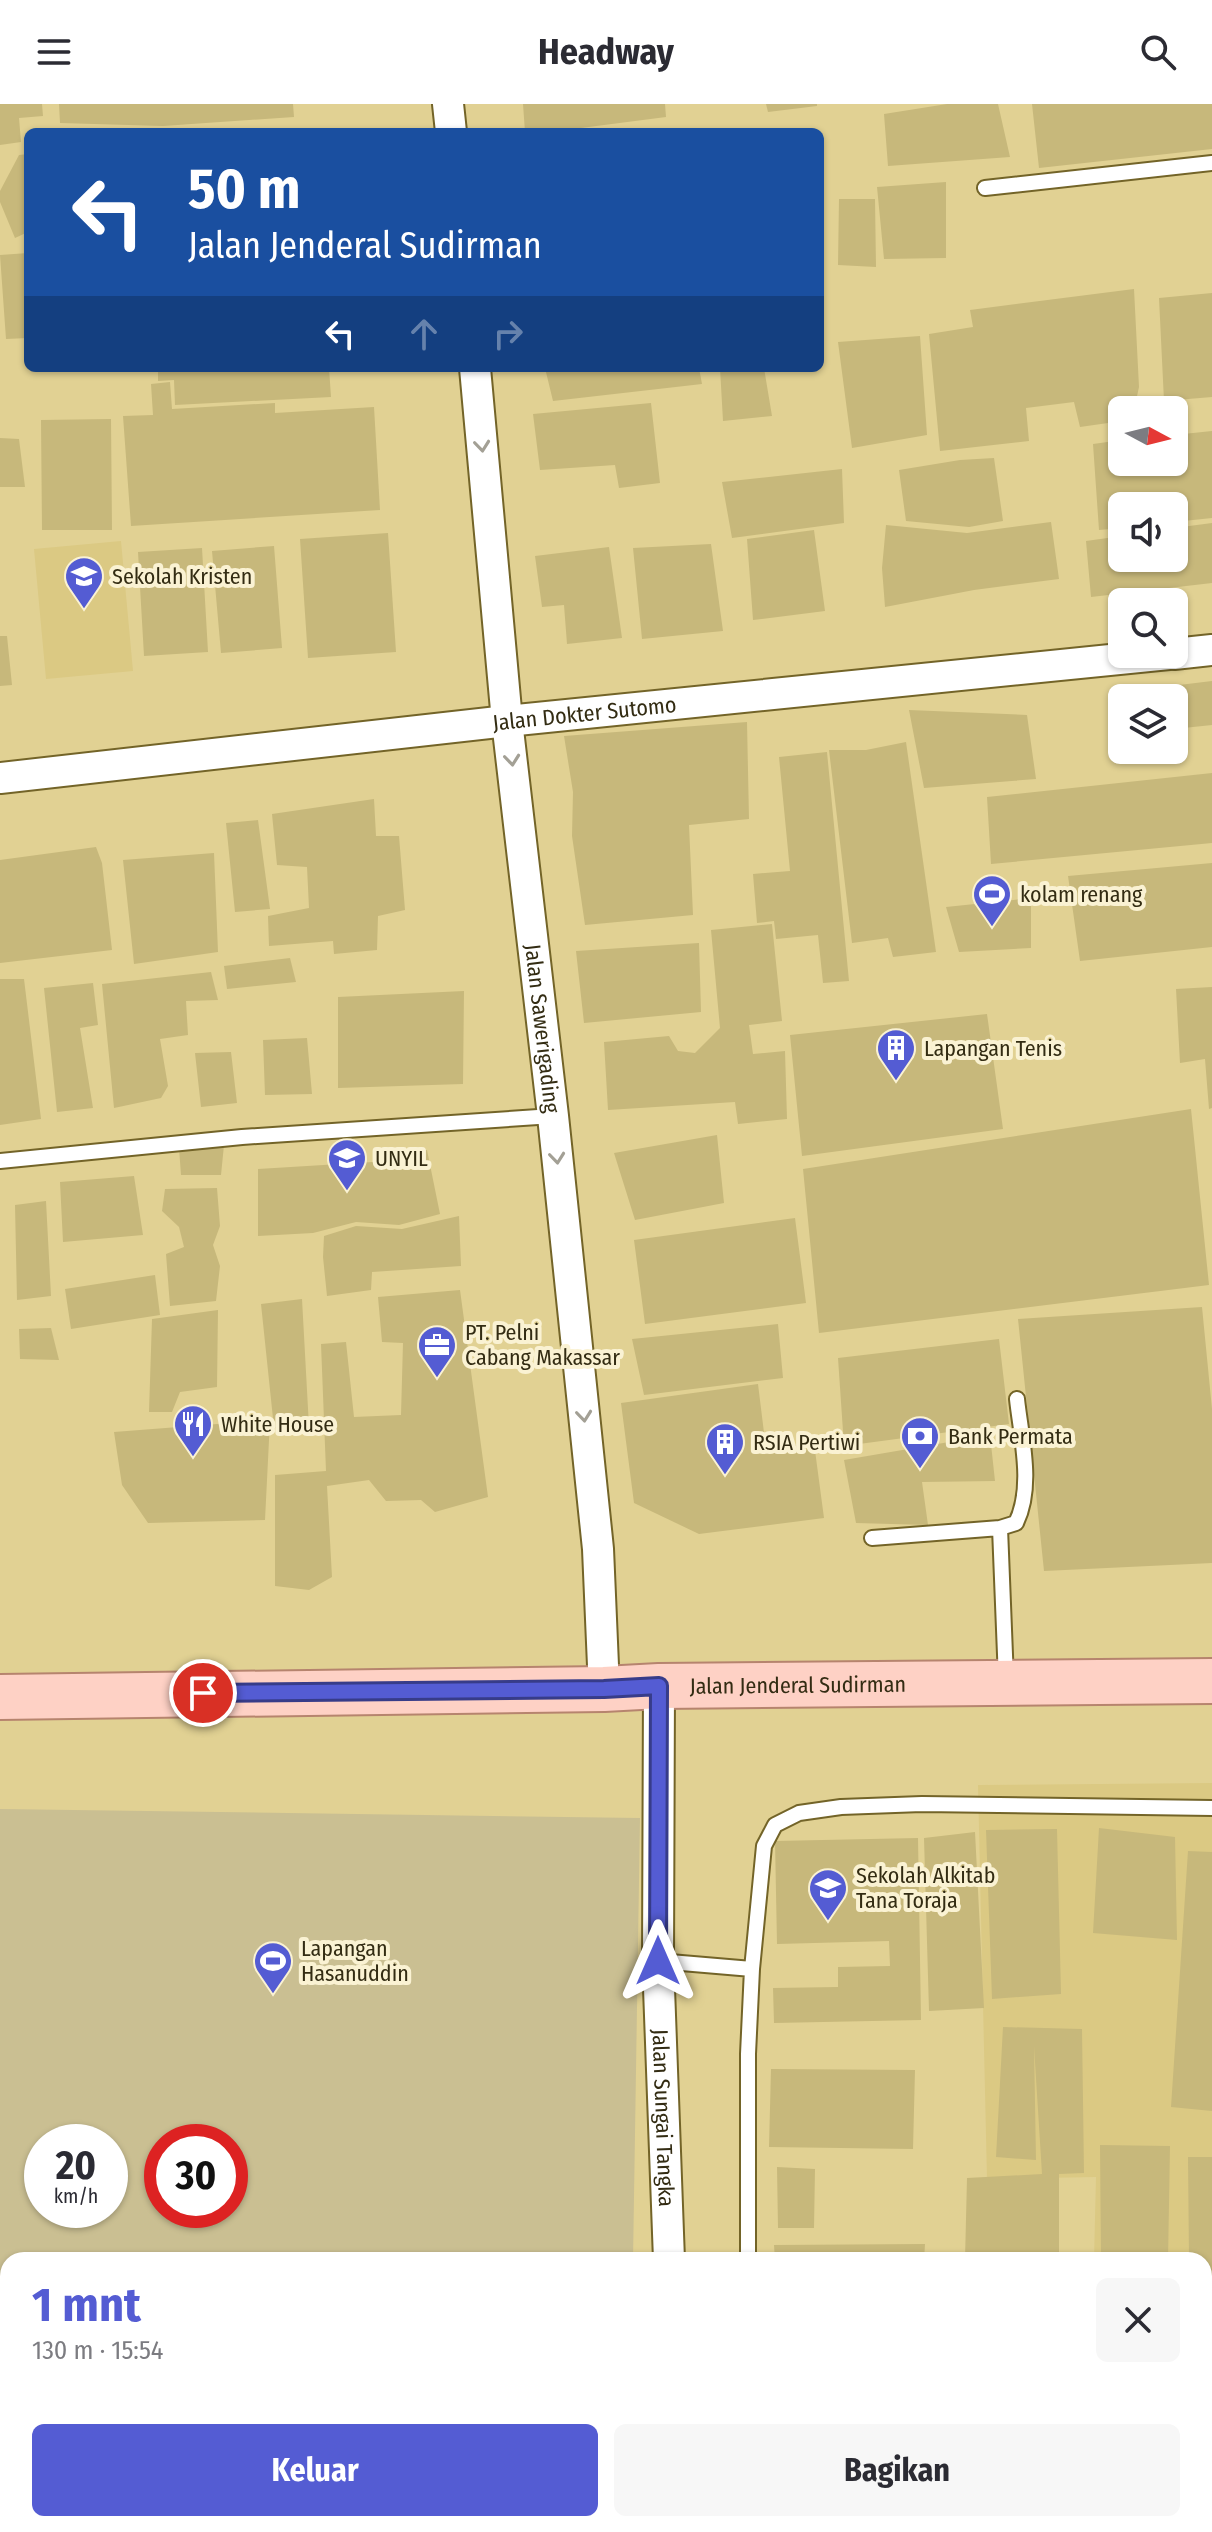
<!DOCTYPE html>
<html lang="id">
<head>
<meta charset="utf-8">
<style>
	body { margin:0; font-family:"Fira Sans Condensed",sans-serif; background:#f7f7f7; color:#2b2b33; height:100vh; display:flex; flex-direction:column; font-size:30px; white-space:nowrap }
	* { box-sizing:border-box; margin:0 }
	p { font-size:26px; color:#7c7c81 }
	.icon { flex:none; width:44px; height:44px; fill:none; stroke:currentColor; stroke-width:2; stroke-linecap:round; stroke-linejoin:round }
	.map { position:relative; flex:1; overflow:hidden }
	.sheet { position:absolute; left:0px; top:2148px; width:1212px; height:280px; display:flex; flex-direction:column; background:#fff; border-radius:24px 24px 0 0; box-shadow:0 2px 6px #0004 }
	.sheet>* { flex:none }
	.hud { position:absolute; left:24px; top:24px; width:800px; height:244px; border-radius:12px; box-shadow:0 2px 6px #0004; background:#1a4fa0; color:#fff; overflow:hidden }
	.needle { width:52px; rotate:97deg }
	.buttons { position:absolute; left:1108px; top:292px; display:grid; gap:16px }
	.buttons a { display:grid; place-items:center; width:80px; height:80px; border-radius:12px; background:#fff; box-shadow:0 2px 6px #0004; font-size:40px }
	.speed { position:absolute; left:24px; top:2020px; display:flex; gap:16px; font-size:40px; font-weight:700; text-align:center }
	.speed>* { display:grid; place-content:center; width:104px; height:104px; border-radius:50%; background:#fff; box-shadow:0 2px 6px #0004; line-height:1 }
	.speed small { font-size:20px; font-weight:400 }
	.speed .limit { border:12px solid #d22; background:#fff; color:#111 }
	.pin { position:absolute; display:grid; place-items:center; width:68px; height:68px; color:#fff; margin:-34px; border:4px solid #fff; border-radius:50%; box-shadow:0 2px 8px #0007 }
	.me { position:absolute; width:88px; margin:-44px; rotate:0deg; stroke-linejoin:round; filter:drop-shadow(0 0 6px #0008) }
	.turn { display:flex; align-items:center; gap:28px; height:168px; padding:0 32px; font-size:36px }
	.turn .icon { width:104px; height:104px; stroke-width:2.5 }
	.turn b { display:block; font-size:56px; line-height:68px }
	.lanes { display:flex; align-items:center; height:76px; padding:0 32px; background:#0003; justify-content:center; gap:40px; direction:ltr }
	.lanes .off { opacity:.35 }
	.round { display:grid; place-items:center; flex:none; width:84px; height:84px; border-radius:12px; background:#f7f7f7 }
	.overview { display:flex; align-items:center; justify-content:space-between; height:136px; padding:0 32px }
	h1 { font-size:48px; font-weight:700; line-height:60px; color:#545cd3 }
	.cta { display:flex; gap:16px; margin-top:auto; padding:16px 32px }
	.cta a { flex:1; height:92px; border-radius:12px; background:#545cd3; color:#fff; font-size:32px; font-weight:700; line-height:92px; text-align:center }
	.cta a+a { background:#f7f7f7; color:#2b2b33 }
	header { display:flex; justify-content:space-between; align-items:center; height:104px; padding:0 32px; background:#fff; font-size:36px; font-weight:700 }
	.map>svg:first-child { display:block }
	.built { fill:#dbc983 }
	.green { fill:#cabf92; fill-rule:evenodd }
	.building { fill:#c7b87b }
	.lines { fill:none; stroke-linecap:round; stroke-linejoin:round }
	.lane-casing { stroke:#736428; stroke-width:18 }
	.street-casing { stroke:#736428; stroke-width:34 }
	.primary-casing { stroke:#b6846e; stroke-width:48 }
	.lane { stroke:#fff; stroke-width:14 }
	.street { stroke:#fff; stroke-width:30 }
	.primary { stroke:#fed1c5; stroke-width:44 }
	.oneway { stroke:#a3a095 }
	.route-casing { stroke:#373c89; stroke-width:20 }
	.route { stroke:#545cd3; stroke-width:14 }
	.labels { text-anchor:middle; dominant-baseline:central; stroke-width:8; stroke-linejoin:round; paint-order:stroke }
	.poi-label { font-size:22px; fill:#332c13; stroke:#faf2d3; text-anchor:start }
	.street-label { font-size:22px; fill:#332c13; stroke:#faf2d3 }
</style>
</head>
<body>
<header><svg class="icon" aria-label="menu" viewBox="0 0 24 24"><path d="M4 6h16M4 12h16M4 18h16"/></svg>Headway<svg class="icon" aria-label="search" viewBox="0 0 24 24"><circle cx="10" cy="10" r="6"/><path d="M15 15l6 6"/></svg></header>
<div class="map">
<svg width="1212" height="2428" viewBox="0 0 1212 2428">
	<rect width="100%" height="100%" fill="#e1d193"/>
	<path class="built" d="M121 437 133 567 46 575 34 445Z
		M1212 1679V2308H1204V2156H1094L1096 2073 987 2075 978 1681Z"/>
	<path class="green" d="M0 1705 640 1714 633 2156H8V2350H0ZM42 2038H110V2106H42ZM162 2038H230V2106H162Z"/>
	<path class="building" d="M0 0H42L43 12 19 14 21 38 0 41Z
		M59 0H293L294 13 163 22 60 19Z
		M523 0H665L666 13 550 28H525Z
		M766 0H817V2L768 8Z
		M947 0H998L1010 53 888 62 884 10Z
		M1032 0H1212V45L1039 64Z
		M28 50V128L15 134 0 98V87L19 51Z
		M946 78V154L884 155 877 83Z
		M839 95H875L876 163 838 161Z
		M28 149V234L6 235 0 151Z
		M1134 185 1139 283 1134 306H1122V317L1080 323 1074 298 1026 304 1029 337 940 347 929 230 973 223 970 206Z
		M1212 189V293L1164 297 1159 194Z
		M920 232 927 331 852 344 838 238Z
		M158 264H329L331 293 175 301 174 276 158 277Z
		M545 264H699L702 280 553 297Z
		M720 264H764L772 312 723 317Z
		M170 278 172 305 275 299V309L374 303 380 406 131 422 123 312 153 311 151 280Z
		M651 299 660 379 619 384 615 361 540 366 533 310Z
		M111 315 112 426H42L41 316Z
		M1212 327V414L1174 418V402H1122V424L1099 426 1093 340 1122 336V358H1174V331Z
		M0 334 19 335 25 383H0Z
		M994 354 1003 417 969 423 906 417 899 366 960 356Z
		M842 365 844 419 732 434 722 378Z
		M1051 418 1059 475 974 486 885 503 882 464 886 421 967 429Z
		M1212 419V479L1091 493 1086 437 1122 432V454H1174V424Z
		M814 426 825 507 753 516 747 435Z
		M388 429 396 548 308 554 300 435Z
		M711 440 723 527 642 535 633 444Z
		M274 442 282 544 221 549 212 447Z
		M609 443 622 534 567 540 564 501 542 503 535 452Z
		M202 444 208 548 144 552 138 448Z
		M0 532H7L12 581 0 582Z
		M1212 577V621L1174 625V594H1138V586Z
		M909 606 1027 611 1036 675 924 684Z
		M747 618 749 715 689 721 693 811 585 821 572 732 573 688 564 632Z
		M906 638 936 848 893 853 888 834 852 839 829 646H866Z
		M827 648 849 877 823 879 818 831 776 835 774 817 757 819 753 770 790 767 779 653Z
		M1212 669V739L991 760 987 693Z
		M374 695 376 732H399L405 806 378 812 377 846 334 850 333 837 269 842 268 812 309 804 307 763 277 761 272 710Z
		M258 716 270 805 235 808 226 719Z
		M96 743 102 759 112 846 0 859V756Z
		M214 749 218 848 134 860 123 756Z
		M1212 759V843L1080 857 1068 772Z
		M1031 794V844L959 848 946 803Z
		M772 820 782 917 749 921 753 950 785 947 787 1015 738 1020 735 998 608 1006 604 938 669 932 678 947 695 949 720 924 711 826Z
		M699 839 701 908 584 919 576 847Z
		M290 854 296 878 227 885 224 862Z
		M211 868 218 896 186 897 188 931 160 935 168 982 161 994 114 1004 102 880Z
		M0 875H24L41 1015 0 1021Z
		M93 879 98 921 80 924 93 1004 57 1008 44 884Z
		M1212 883V1004L1209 1005 1205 955 1180 959 1176 885Z
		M464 887 463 980 338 984V893Z
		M987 910 1003 1025 802 1052 790 931Z
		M307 934 312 990 265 991 263 936Z
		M231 948 237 999 201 1003 195 949Z
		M1191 1005 1209 1181 819 1229 803 1065Z
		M717 1031 724 1099 635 1116 614 1049Z
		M224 1041 221 1071H181L179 1044Z
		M427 1046 440 1110 399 1121 356 1118 313 1129 258 1132V1065L389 1057Z
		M134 1072 143 1131 63 1138 60 1078Z
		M217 1084 220 1122 213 1141 220 1162 216 1197 170 1202 166 1150 184 1143 179 1123 162 1107 165 1085Z
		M46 1097 51 1192 17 1196 15 1101Z
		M459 1112 461 1162 372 1168 371 1186 327 1192 323 1153 324 1132 356 1122 402 1125Z
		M795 1114 806 1199 645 1220 634 1136Z
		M155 1171 160 1211 71 1225 65 1185Z
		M460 1186 488 1393 435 1408 421 1396 386 1397 369 1376 327 1382 332 1473 309 1486 275 1482V1371L326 1367 321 1240 346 1238 354 1313 401 1311 403 1239 382 1238 378 1193Z
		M302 1195 309 1323 274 1324 261 1200Z
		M1202 1203 1212 1305V1459L1044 1467 1018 1215Z
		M218 1206 217 1283 180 1288 172 1308H149L152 1215Z
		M778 1220 783 1274 644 1291 632 1235Z
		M51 1224 59 1256 20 1255 19 1225Z
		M999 1235 1009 1320 844 1342 838 1254Z
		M758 1280 766 1345 814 1339 824 1414 699 1430 634 1399 621 1299Z
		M270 1316 265 1416 148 1419 122 1381 114 1328Z
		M990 1331 995 1377 922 1378 928 1421 856 1419 844 1356Z
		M1099 1724 1175 1733 1177 1836 1093 1829Z
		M1057 1725 1061 1890 992 1895 986 1726Z
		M975 1728 984 1904 929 1907 924 1734Z
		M918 1734 921 1916 774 1919 773 1884 838 1883V1863L890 1862 889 1837 777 1840 775 1737Z
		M1188 1747 1212 1748V2007L1171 2003Z
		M1003 1923 1082 1925 1084 2069 1059 2070V2156H965L967 2074 1042 2070 1034 1942 1036 2056 996 2053Z
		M771 1965 915 1966 913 2045 769 2043Z
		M1100 2041 1170 2042 1168 2156H1101Z
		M1188 2053H1212V2177H1204V2156H1189Z
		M777 2063 815 2065 814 2124H778Z
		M925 2140 924 2156H775L774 2141Z
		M1204 2222H1212V2293L1204 2294Z
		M1204 2309H1212V2418H1204Z
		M807 2420H856V2428H807Z
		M865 2420H903V2428H865Z
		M915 2420H1034V2428H914Z"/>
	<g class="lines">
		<defs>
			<path id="lane" d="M985 84 1212 59
				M0 1057 242 1033 553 1012
				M1000 1424 1016 1419C1034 1383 1021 1333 1017 1295
				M872 1434 1000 1424 1006 1576
				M658 1857 752 1865
				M748 2156V1950L752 1865 764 1742 775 1721 799 1709 841 1703 922 1700 1212 1704"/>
			<g id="street">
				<path d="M448 0 451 28"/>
				<path id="s1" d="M475 264 507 617 553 1012 598 1445 604 1585"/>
				<path d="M1174 550 1212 546"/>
				<path id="s2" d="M0 674 507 617 1169 550"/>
				<path id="s3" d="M659 1582 658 1857 669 2156"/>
				<path d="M0 2389H8"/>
			</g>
			<g id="primary">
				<path id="s4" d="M0 1593 604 1585 659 1582 1212 1577"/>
			</g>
		</defs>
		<use href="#lane" class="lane-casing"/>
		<use href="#street" class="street-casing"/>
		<use href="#primary" class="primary-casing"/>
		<use href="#lane" class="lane"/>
		<use href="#street" class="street"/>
		<use href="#primary" class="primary"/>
	</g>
	<defs><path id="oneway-chevron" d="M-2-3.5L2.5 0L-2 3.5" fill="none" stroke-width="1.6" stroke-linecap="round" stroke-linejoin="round" transform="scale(2)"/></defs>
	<g class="oneway">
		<use href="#oneway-chevron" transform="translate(482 342) rotate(84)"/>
		<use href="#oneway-chevron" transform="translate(512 656) rotate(84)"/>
		<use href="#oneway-chevron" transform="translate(557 1054) rotate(84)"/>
		<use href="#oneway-chevron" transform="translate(584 1312) rotate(84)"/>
	</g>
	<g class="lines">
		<defs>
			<path id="route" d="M203 1589 604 1585 659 1582 658 1857"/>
		</defs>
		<use href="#route" class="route-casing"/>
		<use href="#route" class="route"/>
	</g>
	<defs>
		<symbol id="school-pin" viewBox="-11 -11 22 30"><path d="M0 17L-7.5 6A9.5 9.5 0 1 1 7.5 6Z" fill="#545cd3" stroke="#faf2d3"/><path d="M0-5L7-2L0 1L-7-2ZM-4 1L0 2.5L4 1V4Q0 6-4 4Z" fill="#fff"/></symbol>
		<symbol id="stadium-pin" viewBox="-11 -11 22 30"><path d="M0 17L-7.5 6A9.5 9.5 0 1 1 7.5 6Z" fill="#545cd3" stroke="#faf2d3"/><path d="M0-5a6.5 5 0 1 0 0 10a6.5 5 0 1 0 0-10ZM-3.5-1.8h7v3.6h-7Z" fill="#fff"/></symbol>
		<symbol id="building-pin" viewBox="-11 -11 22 30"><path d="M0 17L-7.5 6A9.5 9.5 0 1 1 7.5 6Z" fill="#545cd3" stroke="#faf2d3"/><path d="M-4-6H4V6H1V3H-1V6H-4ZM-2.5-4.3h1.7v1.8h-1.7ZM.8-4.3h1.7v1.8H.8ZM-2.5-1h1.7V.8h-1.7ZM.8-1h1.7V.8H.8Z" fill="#fff"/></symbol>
		<symbol id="office-pin" viewBox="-11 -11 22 30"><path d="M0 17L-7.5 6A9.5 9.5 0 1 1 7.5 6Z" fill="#545cd3" stroke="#faf2d3"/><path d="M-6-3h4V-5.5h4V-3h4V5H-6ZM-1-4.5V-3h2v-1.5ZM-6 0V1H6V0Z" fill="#fff"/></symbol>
		<symbol id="restaurant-pin" viewBox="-11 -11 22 30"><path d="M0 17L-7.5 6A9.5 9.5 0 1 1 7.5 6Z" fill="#545cd3" stroke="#faf2d3"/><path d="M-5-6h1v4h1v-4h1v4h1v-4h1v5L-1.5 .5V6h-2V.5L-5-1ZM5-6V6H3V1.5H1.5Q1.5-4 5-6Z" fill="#fff"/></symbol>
		<symbol id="bank-pin" viewBox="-11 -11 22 30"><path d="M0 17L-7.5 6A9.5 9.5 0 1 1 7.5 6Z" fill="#545cd3" stroke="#faf2d3"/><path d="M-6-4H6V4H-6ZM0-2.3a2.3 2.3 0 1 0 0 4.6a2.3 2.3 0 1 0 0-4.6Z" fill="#fff"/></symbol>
		<symbol id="university-pin" viewBox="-11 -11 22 30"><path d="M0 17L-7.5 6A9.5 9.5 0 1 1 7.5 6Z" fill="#545cd3" stroke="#faf2d3"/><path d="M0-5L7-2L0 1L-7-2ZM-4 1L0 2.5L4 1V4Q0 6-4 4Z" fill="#fff"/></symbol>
	</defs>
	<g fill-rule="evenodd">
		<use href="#school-pin" x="62" y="450" width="44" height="60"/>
		<use href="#stadium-pin" x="970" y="768" width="44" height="60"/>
		<use href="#building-pin" x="874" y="922" width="44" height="60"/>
		<use href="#school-pin" x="325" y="1032" width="44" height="60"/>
		<use href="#office-pin" x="415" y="1219" width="44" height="60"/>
		<use href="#restaurant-pin" x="171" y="1298" width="44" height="60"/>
		<use href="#bank-pin" x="898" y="1310" width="44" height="60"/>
		<use href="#building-pin" x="703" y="1316" width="44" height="60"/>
		<use href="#university-pin" x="806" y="1762" width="44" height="60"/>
		<use href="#stadium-pin" x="251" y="1835" width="44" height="60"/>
	</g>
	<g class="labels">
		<g class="poi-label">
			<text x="112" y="472">Sekolah Kristen</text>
			<text x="1020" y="790">kolam renang</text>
			<text x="924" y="944">Lapangan Tenis</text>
			<text x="375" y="1054">UNYIL</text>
			<text x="465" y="1228">PT. Pelni<tspan x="465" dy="25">Cabang Makassar</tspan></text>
			<text x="221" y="1320">White House</text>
			<text x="948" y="1332">Bank Permata</text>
			<text x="753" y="1338">RSIA Pertiwi</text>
			<text x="856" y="1771">Sekolah Alkitab<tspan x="856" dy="25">Tana Toraja</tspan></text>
			<text x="301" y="1844">Lapangan<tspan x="301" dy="25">Hasanuddin</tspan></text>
		</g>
		<g class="street-label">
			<text stroke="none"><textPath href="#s2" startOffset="588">Jalan Dokter Sutomo</textPath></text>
			<text stroke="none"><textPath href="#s1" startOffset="664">Jalan Sawerigading</textPath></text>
			<text stroke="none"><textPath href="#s4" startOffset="798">Jalan Jenderal Sudirman</textPath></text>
			<text stroke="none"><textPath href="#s3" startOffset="432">Jalan Sungai Tangka</textPath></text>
		</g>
	</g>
</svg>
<div class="buttons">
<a><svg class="needle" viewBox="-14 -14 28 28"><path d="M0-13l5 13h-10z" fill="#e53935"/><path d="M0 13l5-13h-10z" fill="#7c7c81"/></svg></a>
<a><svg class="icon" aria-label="sound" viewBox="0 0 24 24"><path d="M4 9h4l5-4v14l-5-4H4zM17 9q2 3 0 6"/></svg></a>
<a><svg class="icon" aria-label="search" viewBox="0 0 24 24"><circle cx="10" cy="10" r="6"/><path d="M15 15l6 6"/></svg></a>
<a><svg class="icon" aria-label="layers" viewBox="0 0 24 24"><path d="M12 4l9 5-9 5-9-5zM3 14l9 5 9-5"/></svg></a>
</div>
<div class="speed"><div>20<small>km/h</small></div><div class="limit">30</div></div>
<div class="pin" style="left:203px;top:1589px;background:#d93025"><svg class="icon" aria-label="arrive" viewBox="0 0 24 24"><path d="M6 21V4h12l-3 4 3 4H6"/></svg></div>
<svg class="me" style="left:658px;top:1857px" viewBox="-20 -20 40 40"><path d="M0-17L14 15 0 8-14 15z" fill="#545cd3" stroke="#fff" stroke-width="4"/></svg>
<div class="hud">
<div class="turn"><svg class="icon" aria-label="left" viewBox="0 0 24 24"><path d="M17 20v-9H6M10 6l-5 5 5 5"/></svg><div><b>50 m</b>Jalan Jenderal Sudirman</div></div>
<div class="lanes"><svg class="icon" aria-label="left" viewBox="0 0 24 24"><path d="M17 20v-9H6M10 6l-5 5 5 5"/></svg><svg class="icon off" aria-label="ahead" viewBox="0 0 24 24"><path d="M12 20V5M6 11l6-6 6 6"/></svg><svg class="icon off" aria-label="right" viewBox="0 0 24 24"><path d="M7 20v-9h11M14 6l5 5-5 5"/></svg></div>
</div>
<section class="sheet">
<div class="overview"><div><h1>1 mnt</h1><p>130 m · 15:54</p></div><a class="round"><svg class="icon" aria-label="close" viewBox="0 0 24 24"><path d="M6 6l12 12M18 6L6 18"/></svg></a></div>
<div class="cta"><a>Keluar</a><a>Bagikan</a></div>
</section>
</div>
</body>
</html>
